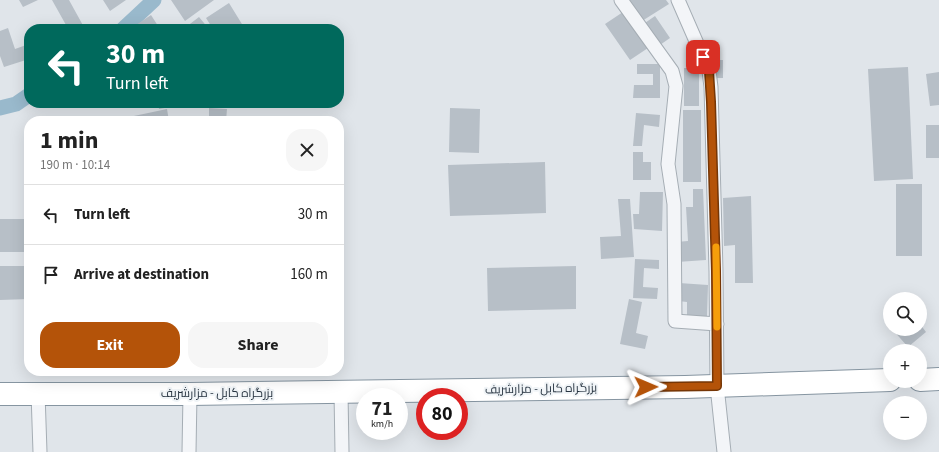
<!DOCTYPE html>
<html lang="en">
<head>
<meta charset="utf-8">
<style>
	body { margin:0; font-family:"Source Sans 3",Cairo,sans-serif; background:#f6f6f6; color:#222; height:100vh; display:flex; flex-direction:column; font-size:15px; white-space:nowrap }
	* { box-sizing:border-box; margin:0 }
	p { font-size:13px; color:#767676 }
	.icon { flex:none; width:22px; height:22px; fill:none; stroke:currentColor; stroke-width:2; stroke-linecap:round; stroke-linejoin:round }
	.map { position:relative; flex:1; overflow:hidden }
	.panel { position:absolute; left:24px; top:116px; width:320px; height:260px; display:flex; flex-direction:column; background:#fff; border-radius:16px; box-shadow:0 4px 16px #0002 }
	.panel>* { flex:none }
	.hud { position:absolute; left:24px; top:24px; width:320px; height:84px; border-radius:16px; box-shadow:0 4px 16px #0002; background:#00695c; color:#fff; overflow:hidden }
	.tools { position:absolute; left:883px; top:292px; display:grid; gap:8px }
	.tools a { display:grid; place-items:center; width:44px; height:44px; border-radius:50%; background:#fff; box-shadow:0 4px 16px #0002; font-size:20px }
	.speed { position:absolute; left:356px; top:388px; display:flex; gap:8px; font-size:20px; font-weight:700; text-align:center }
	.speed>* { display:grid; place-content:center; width:52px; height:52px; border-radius:50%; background:#fff; box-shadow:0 4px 16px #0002; line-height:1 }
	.speed small { font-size:10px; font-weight:400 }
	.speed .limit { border:6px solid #d22; background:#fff; color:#111 }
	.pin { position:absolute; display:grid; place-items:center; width:34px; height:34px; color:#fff; margin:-17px; border-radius:8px; box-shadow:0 2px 6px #0006 }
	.me { position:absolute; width:44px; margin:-22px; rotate:89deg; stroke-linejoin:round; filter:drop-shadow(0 0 3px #0008) }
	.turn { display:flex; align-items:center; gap:14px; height:84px; padding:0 16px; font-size:18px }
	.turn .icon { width:52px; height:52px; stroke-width:2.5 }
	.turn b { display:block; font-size:28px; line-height:34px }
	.round { display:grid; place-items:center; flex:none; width:42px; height:42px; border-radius:16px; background:#f6f6f6 }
	.headline { display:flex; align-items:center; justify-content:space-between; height:68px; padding:0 16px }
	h1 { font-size:24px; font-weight:700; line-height:30px }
	.action { display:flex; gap:8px; margin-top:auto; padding:8px 16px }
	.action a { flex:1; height:46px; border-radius:16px; background:#b45309; color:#fff; font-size:16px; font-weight:700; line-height:46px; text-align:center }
	.action a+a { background:#f6f6f6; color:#222 }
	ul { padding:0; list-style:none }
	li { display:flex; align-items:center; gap:12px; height:60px; padding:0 16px; border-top:1px solid #e0e0e0 }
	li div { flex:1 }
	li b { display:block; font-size:15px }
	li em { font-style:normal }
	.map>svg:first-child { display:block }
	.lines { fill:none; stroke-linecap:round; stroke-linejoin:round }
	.canal { stroke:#99b9cc; stroke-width:15 }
	.building { fill:#b7bfc7 }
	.street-casing { stroke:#a5adb4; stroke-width:15 }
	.highway-casing { stroke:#8695a1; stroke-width:24 }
	.street { stroke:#f3f5f8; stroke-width:13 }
	.highway { stroke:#fff; stroke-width:22 }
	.route-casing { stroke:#753606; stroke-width:10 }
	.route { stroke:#b45309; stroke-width:7 }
	.slow { stroke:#f59e0b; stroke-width:7 }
	.labels { text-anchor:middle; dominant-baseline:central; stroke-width:4; stroke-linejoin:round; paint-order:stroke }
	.street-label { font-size:12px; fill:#283542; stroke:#f0f4f7 }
</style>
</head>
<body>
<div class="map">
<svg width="939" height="452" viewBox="0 0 939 452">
	<rect width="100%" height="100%" fill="#e0e5ea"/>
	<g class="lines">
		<path class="canal" d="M123 29 154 0
			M0 108 16 104 29 95"/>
	</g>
	<path class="building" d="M19 0H38L23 7Z
		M52 0H69L85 29H58L66 25Z
		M103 0H126L110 11Z
		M171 0H214L185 21Z
		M629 0H666L669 4 642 21Z
		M229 3 245 29H213L206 18Z
		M623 12 648 48 630 60 605 24Z
		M151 15 160 29H130Z
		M655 16 670 38 657 47 642 25Z
		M199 17 209 29H188L186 27Z
		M8 28 15 49 29 44V59L4 67 0 56V31Z
		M711 60H723V78H712Z
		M637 64H660V98H633L634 85H653V74H637Z
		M908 67 913 179 874 181 868 69Z
		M684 68H699V106H684Z
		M939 72V105L930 106 926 74Z
		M158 103H180L181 105 159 109Z
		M209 108 227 109 226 121H209Z
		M450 108 480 109 479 153 449 152Z
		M167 109 169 121H115V120Z
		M683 110H701V182H683Z
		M636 113 660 115 659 127 644 125 642 146H633Z
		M926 125H939V158H926Z
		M633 152H643V162H651V180H633Z
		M545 162 546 213 450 216 448 165Z
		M896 184H922V256H896Z
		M693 189H703L706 260 677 262 676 242 688 241 686 207H693Z
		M640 192H663L662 231 634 229 633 214H639Z
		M751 196 753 283H735V245L724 246 723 198Z
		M618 199H630L634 257 601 259 600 237 621 236Z
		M0 219H29V252H0Z
		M635 259 659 260V269L644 268 643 287 658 288 657 299 633 298Z
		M0 266H29V299L0 300Z
		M576 266V309L488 311 487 268Z
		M679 283 708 285 707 317 687 316V302L678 301Z
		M629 299 642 302 636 333 648 336 645 349 620 344Z
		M920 324 926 332 908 347 892 329H920Z"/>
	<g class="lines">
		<defs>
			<path id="street" d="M621 0 672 71 676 86 668 164 674 204 675 321 717 324
				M678 0 709 71 711 87 716 271 717 386 724 452
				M341 392 342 452
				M38 393 40 452
				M189 452 190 394"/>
			<path id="highway" d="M920 380 939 379
				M0 394H190L685 387 890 380"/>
		</defs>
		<use href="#street" class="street-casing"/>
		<use href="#highway" class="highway-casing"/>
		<use href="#street" class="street"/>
		<use href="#highway" class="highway"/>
	</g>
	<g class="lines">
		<defs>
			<path id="route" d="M646 387 717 386 716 271 711 102 709 71 703 57"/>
		</defs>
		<use href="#route" class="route-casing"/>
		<use href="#route" class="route"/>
		<path class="slow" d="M716 247 717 327"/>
	</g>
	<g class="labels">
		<g class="street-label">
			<text transform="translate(541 389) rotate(-1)">بزرگراه کابل - مزارشریف</text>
			<text x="217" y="393">بزرگراه کابل - مزارشریف</text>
		</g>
	</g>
</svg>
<div class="tools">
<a><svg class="icon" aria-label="search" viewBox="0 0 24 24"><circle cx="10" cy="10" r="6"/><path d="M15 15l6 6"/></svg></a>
<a>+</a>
<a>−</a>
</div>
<div class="speed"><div>71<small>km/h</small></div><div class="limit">80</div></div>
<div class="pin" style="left:703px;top:57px;background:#d93025"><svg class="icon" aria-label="arrive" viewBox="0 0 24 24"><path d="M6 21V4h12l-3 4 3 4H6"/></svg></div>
<svg class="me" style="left:646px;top:387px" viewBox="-20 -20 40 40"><path d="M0-17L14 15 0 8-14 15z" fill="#b45309" stroke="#fff" stroke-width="4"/></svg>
<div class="hud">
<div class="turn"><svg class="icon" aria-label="left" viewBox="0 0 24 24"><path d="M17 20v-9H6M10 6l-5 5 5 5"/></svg><div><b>30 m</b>Turn left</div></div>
</div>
<section class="panel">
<div class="headline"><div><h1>1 min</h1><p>190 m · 10:14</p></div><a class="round"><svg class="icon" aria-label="close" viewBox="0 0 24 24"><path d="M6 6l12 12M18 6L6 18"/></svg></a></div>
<ul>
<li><svg class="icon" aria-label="left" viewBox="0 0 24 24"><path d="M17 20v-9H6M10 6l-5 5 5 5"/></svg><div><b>Turn left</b></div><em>30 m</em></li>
<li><svg class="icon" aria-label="arrive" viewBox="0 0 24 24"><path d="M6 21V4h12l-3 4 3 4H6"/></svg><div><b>Arrive at destination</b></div><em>160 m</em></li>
</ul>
<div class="action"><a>Exit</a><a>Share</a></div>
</section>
</div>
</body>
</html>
